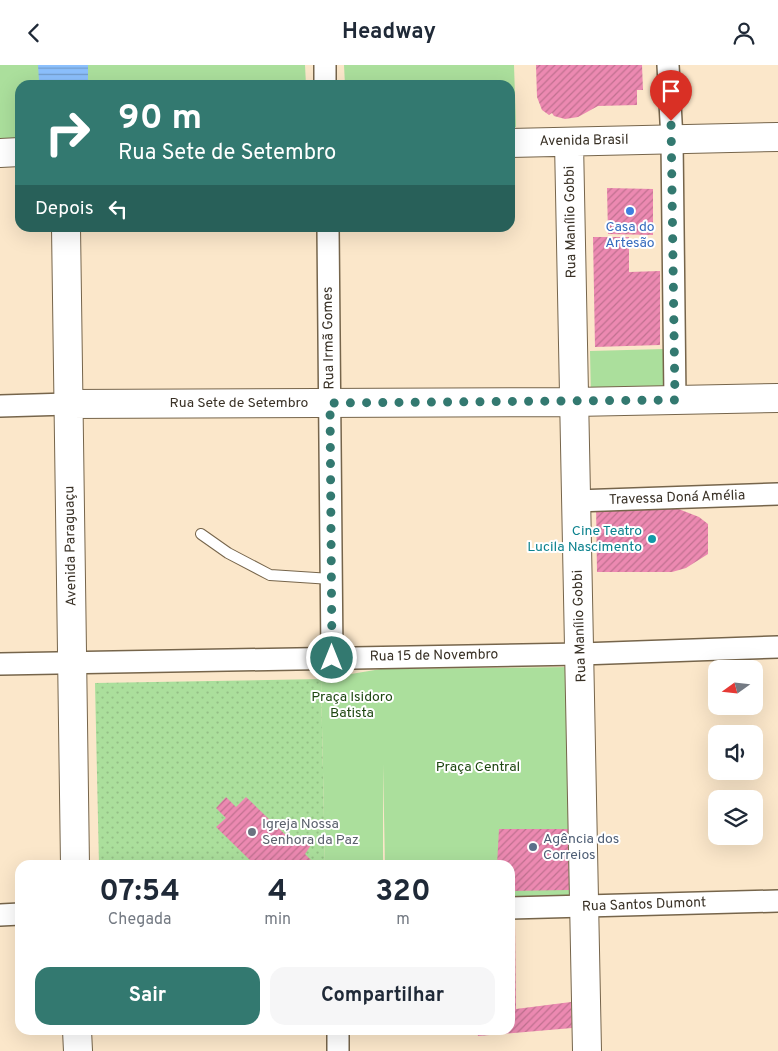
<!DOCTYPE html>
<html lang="pt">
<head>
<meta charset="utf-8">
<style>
	body { margin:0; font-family:Overpass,sans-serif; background:#f6f6f7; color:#1f2937; height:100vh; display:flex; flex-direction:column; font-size:19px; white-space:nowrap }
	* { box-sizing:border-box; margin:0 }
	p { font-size:16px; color:#747a83 }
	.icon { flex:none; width:28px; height:28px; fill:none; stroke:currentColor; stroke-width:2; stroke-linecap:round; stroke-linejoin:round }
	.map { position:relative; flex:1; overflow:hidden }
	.sheet { position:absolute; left:15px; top:795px; width:500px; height:175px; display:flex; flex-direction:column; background:#fff; border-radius:15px; box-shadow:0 5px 20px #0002 }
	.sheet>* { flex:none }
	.guide { position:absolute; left:15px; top:15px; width:500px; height:152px; border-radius:15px; box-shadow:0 5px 20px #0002; background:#337970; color:#fff; overflow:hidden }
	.needle { width:32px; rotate:255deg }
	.tools { position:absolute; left:708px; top:595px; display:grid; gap:10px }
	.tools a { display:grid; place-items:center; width:55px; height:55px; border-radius:10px; background:#fff; box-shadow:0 5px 20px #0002; font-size:25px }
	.pin { position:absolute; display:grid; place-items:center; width:42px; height:42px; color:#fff; margin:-51px -21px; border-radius:50% 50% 50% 0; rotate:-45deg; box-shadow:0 0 5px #0007 }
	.pin .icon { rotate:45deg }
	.me { position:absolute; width:55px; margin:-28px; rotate:0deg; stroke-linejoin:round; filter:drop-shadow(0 0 4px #0008) }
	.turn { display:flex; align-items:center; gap:18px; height:105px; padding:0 20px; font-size:22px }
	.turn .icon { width:65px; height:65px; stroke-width:2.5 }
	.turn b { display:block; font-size:35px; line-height:42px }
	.then { display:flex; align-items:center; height:48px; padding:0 20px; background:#0003; gap:10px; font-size:19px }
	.eta { display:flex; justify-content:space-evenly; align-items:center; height:85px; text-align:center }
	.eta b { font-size:30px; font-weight:700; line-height:35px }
	.action { display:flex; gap:10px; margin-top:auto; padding:10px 20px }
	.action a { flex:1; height:58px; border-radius:15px; background:#337970; color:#fff; font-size:20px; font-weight:700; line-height:58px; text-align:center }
	.action a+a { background:#f6f6f7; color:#1f2937 }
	header { display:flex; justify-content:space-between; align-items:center; height:65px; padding:0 20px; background:#fff; font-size:22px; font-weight:700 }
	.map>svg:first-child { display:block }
	.park { fill:#abdf9c }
	.garden { fill:url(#garden-dots) }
	.water { fill:url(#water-rules) }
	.building { fill:url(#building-hatch) }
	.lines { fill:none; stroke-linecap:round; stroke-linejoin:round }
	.lane-casing { stroke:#76654b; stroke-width:12 }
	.street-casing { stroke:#76654b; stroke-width:24 }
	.secondary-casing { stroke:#76654b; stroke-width:30 }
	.lane { stroke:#fff; stroke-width:10 }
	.street { stroke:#fff; stroke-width:21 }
	.secondary { stroke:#fff; stroke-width:28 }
	.route { stroke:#337970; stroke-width:9; stroke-dasharray:0 16.2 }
	.shop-dot { fill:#3f7fe0; stroke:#fff; stroke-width:2 }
	.culture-dot { fill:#0f9aa8; stroke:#fff; stroke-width:2 }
	.worship-dot { fill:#6b7280; stroke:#fff; stroke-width:2 }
	.service-dot { fill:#5c6f8a; stroke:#fff; stroke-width:2 }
	.labels { text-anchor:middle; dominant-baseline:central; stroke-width:4; stroke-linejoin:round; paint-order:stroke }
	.street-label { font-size:14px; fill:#393126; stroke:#fff }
	.shop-label { font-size:14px; fill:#366cbe; stroke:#fff }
	.culture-label { font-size:14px; fill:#0d838f; stroke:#fff; text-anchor:end }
	.park-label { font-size:14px; fill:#1f4812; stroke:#fff }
	.worship-label { font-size:14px; fill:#5b616d; stroke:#fff; text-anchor:start }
	.service-label { font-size:14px; fill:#4e5e75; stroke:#fff; text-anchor:start }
</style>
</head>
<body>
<header><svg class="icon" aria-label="back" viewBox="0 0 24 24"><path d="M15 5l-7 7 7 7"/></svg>Headway<svg class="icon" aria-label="person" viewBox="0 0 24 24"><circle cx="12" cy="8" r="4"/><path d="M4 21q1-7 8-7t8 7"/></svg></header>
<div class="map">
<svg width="778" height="986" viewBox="0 0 778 986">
	<defs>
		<pattern id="garden-dots" width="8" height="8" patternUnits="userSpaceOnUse" patternTransform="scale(1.25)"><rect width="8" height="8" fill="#abdf9c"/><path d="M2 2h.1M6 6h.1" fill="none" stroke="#94c086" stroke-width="1.8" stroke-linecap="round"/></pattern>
		<pattern id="water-rules" width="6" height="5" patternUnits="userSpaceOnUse" patternTransform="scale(1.25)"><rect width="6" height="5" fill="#8cc0fd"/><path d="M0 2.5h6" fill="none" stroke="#739dcd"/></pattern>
		<pattern id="building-hatch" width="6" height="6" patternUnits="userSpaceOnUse" patternTransform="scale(1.25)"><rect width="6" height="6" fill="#ec89b1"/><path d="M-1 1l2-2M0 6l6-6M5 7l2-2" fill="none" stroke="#c07190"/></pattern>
	</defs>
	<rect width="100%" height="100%" fill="#fbe7ca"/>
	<path class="park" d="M0 0H305L306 20H20V73H0Z
		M344 0H514L516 62H510V20H345Z
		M664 284 665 331 591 334 590 286Z
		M572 602 577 833 510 834V800H385L383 699V800H325L321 614 381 604Z"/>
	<path class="garden" d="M321 614 325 800H99L95 618Z"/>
	<path class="water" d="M38 0H88V16H39Z"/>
	<path class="building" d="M536 0H642L643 25H637V40L598 41 578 52 565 54 554 51 552 48 549 50 542 45 537 32Z
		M607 123 653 124V170L608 169Z
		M593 172H629V207L660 206V280L595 282Z
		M596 439 676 443 699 452 708 459V489L686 503 672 507H597Z
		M226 732 236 742 246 732 292 776 297 771 303 772 311 780 305 789 316 800H255L216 762 226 753 216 743Z
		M499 764H568L569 825 510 826V800H497Z
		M510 856H515L516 944 571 937 572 963 478 971 477 965H510Z"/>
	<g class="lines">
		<defs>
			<path id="lane" d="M201 469 228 488 270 510 331 514"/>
			<path id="street" d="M325 0V20
				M668 0 672 75 675 335
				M328 162 332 593
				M0 341 68 339
				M576 436 778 429
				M0 599 581 589 778 582
				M510 843 778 836
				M0 850 20 849
				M338 965V986"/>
			<path id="secondary" d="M569 77 587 986
				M510 78 778 72
				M0 88 20 87
				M66 162 75 800
				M68 339 574 337 778 333
				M77 965 78 986"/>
		</defs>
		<use href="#lane" class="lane-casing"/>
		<use href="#street" class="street-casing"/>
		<use href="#secondary" class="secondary-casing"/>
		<use href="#lane" class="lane"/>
		<use href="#street" class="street"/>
		<use href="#secondary" class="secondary"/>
	</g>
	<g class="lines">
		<path class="route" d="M332 593 330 338 675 335 671 56"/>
	</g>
	<circle class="shop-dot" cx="630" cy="146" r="5"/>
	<circle class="culture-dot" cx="652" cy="474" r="5"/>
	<circle class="worship-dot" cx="252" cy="767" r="5"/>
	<circle class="service-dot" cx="533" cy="782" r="5"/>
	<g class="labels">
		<g class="street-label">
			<text transform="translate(584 76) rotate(-1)">Avenida Brasil</text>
			<text transform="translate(571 157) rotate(-91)">Rua Manílio Gobbi</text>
			<text transform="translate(329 273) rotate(-91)">Rua Irmã Gomes</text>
			<text x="239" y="338">Rua Sete de Setembro</text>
			<text transform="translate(677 433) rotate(-2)">Travessa Doná Amélia</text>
			<text transform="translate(71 481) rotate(-91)">Avenida Paraguaçu</text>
			<text transform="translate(580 561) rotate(-92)">Rua Manílio Gobbi</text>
			<text transform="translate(434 591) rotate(-1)">Rua 15 de Novembro</text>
			<text transform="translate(644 840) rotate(-2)">Rua Santos Dumont</text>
		</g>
		<g class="shop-label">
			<text x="630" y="162">Casa do<tspan x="630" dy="16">Artesão</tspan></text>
		</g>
		<g class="culture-label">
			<text x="642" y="466">Cine Teatro<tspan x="642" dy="16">Lucila Nascimento</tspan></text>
		</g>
		<g class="park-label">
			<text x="352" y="632">Praça Isidoro<tspan x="352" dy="16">Batista</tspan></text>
			<text x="478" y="702">Praça Central</text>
		</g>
		<g class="worship-label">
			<text x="262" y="759">Igreja Nossa<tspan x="262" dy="16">Senhora da Paz</tspan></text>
		</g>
		<g class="service-label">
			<text x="543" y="774">Agência dos<tspan x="543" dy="16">Correios</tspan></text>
		</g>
	</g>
</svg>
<div class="tools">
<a><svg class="needle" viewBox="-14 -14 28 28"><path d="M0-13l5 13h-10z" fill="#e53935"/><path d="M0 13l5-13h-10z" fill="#747a83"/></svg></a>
<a><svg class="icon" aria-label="sound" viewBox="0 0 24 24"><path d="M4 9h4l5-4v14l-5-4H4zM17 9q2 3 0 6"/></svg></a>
<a><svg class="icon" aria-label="layers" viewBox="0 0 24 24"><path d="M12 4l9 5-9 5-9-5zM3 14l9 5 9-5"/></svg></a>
</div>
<div class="pin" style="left:671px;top:56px;background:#d93025"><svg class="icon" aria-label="arrive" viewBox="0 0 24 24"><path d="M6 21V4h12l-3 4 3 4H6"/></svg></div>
<svg class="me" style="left:332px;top:593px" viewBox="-20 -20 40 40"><circle r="17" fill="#337970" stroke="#fff" stroke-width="3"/><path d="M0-11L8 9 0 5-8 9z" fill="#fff"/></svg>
<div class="guide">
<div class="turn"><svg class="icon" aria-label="right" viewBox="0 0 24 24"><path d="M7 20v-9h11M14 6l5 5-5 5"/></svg><div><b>90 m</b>Rua Sete de Setembro</div></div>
<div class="then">Depois<svg class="icon" aria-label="left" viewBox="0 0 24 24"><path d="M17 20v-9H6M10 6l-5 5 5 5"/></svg></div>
</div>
<section class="sheet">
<div class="eta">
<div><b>07:54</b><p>Chegada</p></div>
<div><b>4</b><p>min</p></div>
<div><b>320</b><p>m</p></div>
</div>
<div class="action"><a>Sair</a><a>Compartilhar</a></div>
</section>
</div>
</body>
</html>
